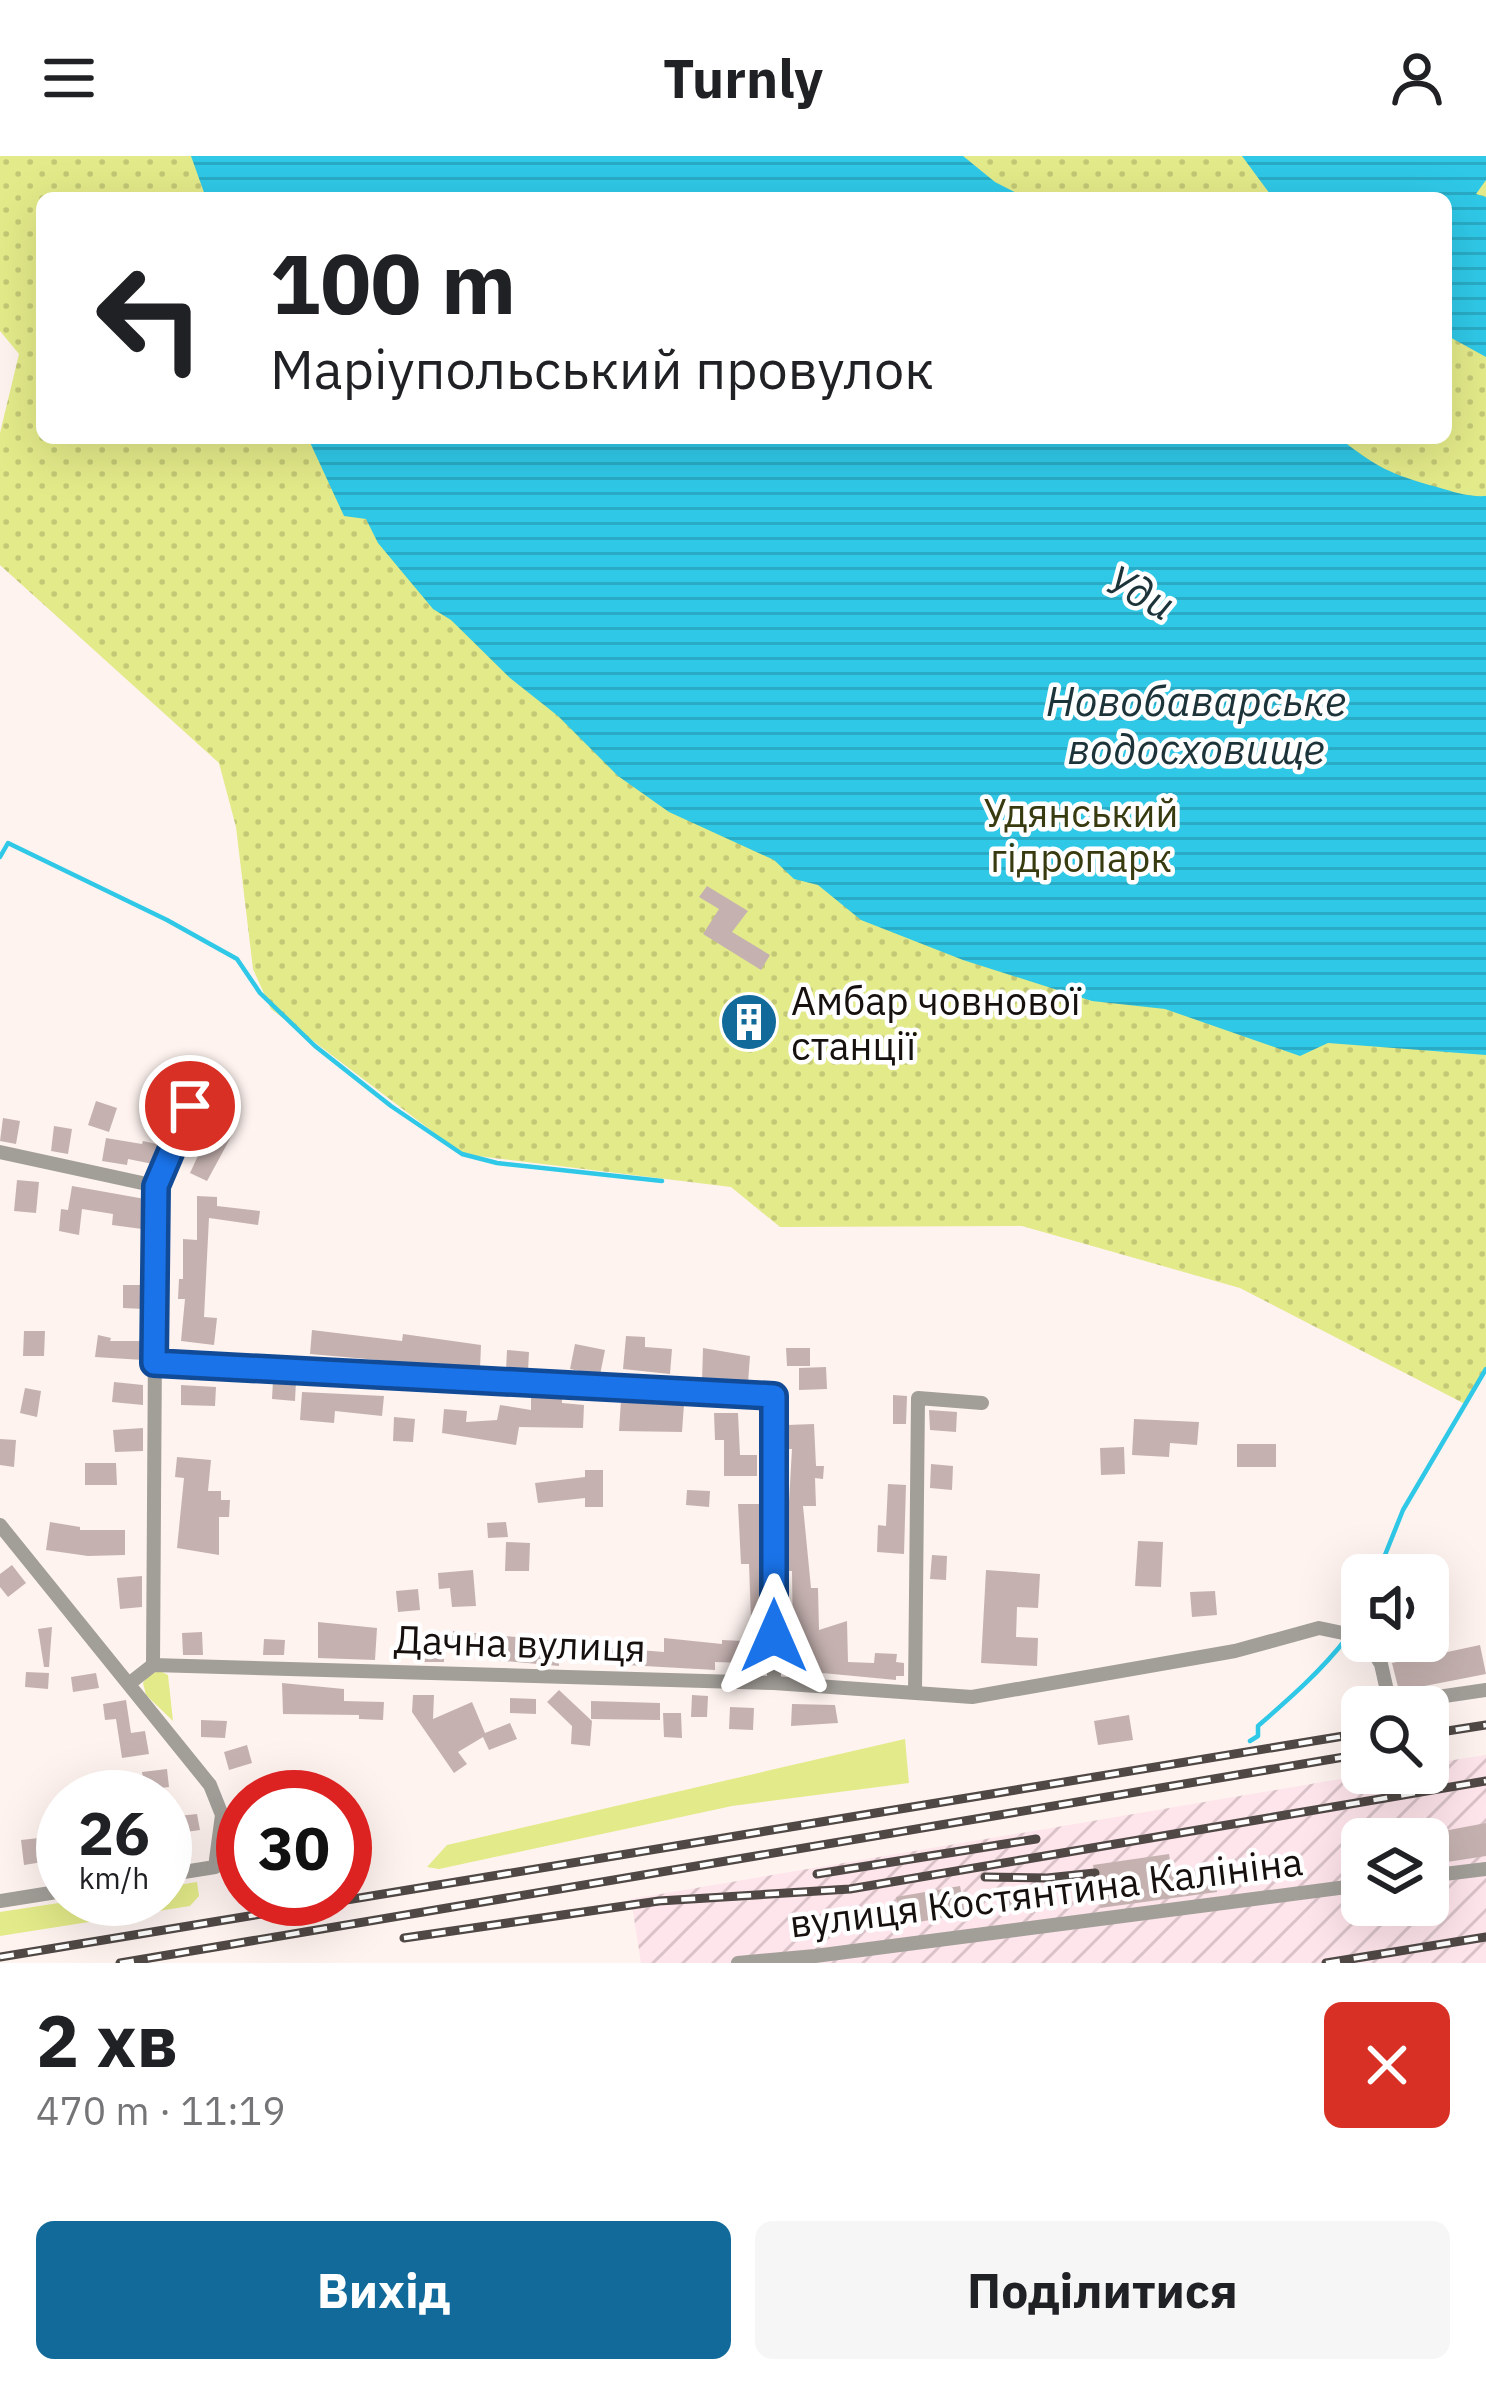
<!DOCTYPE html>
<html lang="uk">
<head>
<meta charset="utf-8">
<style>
	body { margin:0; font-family:"IBM Plex Sans",sans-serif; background:#f6f6f6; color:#202124; height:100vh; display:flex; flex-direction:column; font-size:45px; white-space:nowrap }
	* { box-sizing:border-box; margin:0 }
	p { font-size:39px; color:#757577 }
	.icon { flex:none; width:66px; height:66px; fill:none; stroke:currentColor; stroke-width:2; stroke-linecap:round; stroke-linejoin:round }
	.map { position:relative; height:1807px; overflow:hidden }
	.details { display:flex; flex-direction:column; background:#fff; flex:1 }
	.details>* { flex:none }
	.top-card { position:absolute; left:36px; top:36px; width:1416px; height:252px; border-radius:18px; box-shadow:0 12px 48px #0002; background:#fff; color:#202124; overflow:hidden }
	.fabs { position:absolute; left:1341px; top:1398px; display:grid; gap:24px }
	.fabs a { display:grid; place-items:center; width:108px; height:108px; border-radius:18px; background:#fff; box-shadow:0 12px 48px #0002; font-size:60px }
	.speed { position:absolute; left:36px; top:1614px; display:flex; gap:24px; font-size:60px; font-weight:700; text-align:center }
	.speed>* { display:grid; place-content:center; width:156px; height:156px; border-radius:50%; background:#fff; box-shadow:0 12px 48px #0002; line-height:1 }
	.speed small { font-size:30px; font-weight:400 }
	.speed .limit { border:18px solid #d22; background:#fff; color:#111 }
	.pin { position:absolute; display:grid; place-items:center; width:102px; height:102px; color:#fff; margin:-51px; border:6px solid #fff; border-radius:50%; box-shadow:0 3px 12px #0007 }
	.me { position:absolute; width:132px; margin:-66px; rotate:0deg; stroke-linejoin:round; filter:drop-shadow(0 0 9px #0008) }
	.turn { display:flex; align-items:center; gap:42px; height:252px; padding:0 36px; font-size:54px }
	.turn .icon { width:156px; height:156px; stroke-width:2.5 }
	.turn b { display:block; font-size:84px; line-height:102px }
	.round { display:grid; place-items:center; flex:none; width:126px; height:126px; border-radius:18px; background:#f6f6f6 }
	.overview { display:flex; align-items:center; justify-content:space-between; height:204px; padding:0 36px }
	h1 { font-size:72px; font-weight:800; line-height:90px }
	.action { display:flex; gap:24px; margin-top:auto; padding:24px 36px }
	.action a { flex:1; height:138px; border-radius:18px; background:#126a9a; color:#fff; font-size:48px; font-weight:800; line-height:138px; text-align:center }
	.action a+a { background:#f6f6f6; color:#202124 }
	header { display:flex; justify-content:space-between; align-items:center; height:156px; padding:0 36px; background:#fff; font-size:54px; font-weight:800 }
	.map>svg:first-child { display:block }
	.industrial { fill:url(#industrial-furrows); fill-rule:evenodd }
	.grass { fill:#e3ea89 }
	.park { fill:url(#park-dots); fill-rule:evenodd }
	.water { fill:url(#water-rules) }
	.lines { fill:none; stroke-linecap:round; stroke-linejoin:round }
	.stream { stroke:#2fc8e7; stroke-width:4.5 }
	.building { fill:#c5b2b0 }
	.street { stroke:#a29e98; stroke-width:14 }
	.rail-casing { stroke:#4f4845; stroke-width:9 }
	.rail { stroke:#fff; stroke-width:4.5; stroke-dasharray:14; stroke-linecap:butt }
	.route-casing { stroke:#114b97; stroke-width:30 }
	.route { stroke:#1a73e8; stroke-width:21 }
	.labels { text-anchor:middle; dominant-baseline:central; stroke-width:9; stroke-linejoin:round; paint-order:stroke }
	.park-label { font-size:39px; fill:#383b0f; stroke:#fff }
	.poi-label { font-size:39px; fill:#16100e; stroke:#fff; text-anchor:start }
	.street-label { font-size:39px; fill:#16100e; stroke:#fff }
	.water-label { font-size:42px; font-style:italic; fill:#1b3339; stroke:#fff }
</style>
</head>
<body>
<header><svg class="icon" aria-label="menu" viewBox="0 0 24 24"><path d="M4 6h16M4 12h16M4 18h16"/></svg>Turnly<svg class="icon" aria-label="person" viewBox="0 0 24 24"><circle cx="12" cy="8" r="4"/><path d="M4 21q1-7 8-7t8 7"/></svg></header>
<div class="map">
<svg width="1486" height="1807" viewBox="0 0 1486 1807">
	<defs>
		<pattern id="industrial-furrows" width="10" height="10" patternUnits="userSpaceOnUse" patternTransform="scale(3)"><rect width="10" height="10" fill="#fee4eb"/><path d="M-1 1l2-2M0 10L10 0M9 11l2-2" fill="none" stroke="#d9c3c8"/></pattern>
		<pattern id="park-dots" width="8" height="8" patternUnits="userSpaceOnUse" patternTransform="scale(3)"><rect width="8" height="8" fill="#e3ea89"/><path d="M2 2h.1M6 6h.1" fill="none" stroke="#c2c875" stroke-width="1.8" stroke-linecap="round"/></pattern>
		<pattern id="water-rules" width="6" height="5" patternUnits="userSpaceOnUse" patternTransform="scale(3)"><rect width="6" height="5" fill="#2fc8e7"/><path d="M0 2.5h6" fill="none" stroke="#29abc5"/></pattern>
	</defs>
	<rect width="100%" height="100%" fill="#fef3ef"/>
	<path class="industrial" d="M1486 1599V1807H641L631 1743 1376 1617H1428V1608ZM1362 1683H1428V1749H1362Z"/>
	<path class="grass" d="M160 1515 168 1519 173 1565 146 1539 143 1527 149 1518Z
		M905 1583 909 1627 732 1650 439 1713 427 1711 447 1689Z
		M197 1726 199 1740 190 1750 0 1780V1756L85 1743H165V1731Z"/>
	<path class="park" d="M0 0H1486V1215L1467 1249 1240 1132 1022 1070 780 1071 731 1031 462 998 271 853 253 813 236 671 219 607 0 409V277L19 198 0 175ZM42 42H1446V282H42Z"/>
	<path class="water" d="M191 0H963L995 26 1026 42H206Z
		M1242 0H1486V24L1476 38 1486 41V201L1446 179V42H1273Z
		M308 282H1339C1378 312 1390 318 1437 331 1454 336 1468 341 1486 340V899L1328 887 1300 900 1165 853 1092 845 963 804 861 764 818 729 794 723 774 704 669 656 618 620 558 560 510 522 451 464 433 453 378 387 366 363 344 360Z"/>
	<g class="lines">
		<path class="stream" d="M0 701 8 687 167 764 237 803 260 837 315 890 391 950 462 998 497 1007 662 1025
			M1377 1419 1403 1354 1486 1213
			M1352 1473 1362 1464
			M1250 1585 1258 1580V1570C1290 1542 1320 1516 1346 1483"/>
	</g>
	<path class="building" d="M707 730 748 755 732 776 770 799 761 814 703 778 719 753 699 741Z
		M743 844 769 859 755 887 728 873Z
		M96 945 117 952 109 976 88 969Z
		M3 962 20 965 16 988 0 985Z
		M196 969 232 979 207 1025 190 1017 203 989 192 987Z
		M54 970 72 973 68 998 51 995Z
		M106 982 142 988 143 985 161 989 153 1008 128 1003 127 1009 102 1005Z
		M17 1024 39 1026 36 1057 14 1055Z
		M72 1030 145 1043 142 1073 112 1069 113 1058 82 1053 79 1079 59 1075 61 1053 68 1054Z
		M197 1040 217 1041V1050L260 1055 258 1069 209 1062 204 1161 217 1162 214 1189 181 1185 185 1143H178L179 1123H183V1083L197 1084Z
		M123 1129H144V1153L123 1152Z
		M312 1174 402 1185 403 1178 481 1189 480 1213 310 1198Z
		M24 1175H45L44 1200H23Z
		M98 1179 111 1182 110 1185H144L143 1204 95 1201Z
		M626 1180 645 1181V1191L672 1193 670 1218 623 1213Z
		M575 1188 605 1194 600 1219 570 1213Z
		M703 1192 750 1200 748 1227 702 1225Z
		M786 1192H810V1210H787Z
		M507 1194 529 1196 528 1215 506 1214Z
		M826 1211 827 1233 799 1234V1212Z
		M273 1224 296 1225 295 1245 272 1243Z
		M114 1226 143 1229V1249L112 1246Z
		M181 1229 216 1231 215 1250 181 1249Z
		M25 1232 41 1235 37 1261 20 1257Z
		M302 1236 384 1240 382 1260 335 1255 334 1267 300 1264Z
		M893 1239 907 1240 906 1268H893Z
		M531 1240H562V1247L584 1249 583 1272 519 1271 516 1289 442 1277 444 1253 467 1255 466 1266 497 1264 500 1249 531 1254Z
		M621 1244 684 1248 682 1276 619 1275Z
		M929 1254 957 1256 956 1276 930 1274Z
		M714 1257H738L740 1299H757V1320H724V1284H715Z
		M394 1261 415 1263 413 1286 393 1285Z
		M1134 1263 1199 1266 1197 1289 1170 1287 1169 1301 1132 1299Z
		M814 1268 816 1310H824L823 1323 815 1322 816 1350H803L811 1432H818L819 1474 847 1465 848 1506 874 1507 875 1497 897 1498 896 1506 904 1507V1520H896V1524L801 1515 800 1483H793L792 1415H785L792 1293H788L787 1269Z
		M143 1272V1295L115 1296 113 1274Z
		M0 1283 16 1284 14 1311 0 1309Z
		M1237 1288H1276V1311H1237Z
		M1124 1291 1125 1318 1101 1319 1100 1292Z
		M177 1301 211 1304 208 1335H221V1344H230L229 1361H219V1399L177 1392 184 1322 175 1321Z
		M85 1307H116L117 1329H85Z
		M931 1308 953 1310 952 1334 930 1332Z
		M585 1314H603V1351H585V1342L538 1347 535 1327 585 1321Z
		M888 1328 906 1329 904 1398 877 1396 878 1369 886 1370Z
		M687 1334 710 1335 709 1351 686 1349Z
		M738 1348H760L763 1463H751L749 1408H741Z
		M50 1366 80 1371V1374H125V1399L88 1400 46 1394Z
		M506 1366 508 1381 488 1382 487 1367Z
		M1138 1385 1163 1386 1161 1431 1135 1430Z
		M506 1386 530 1387 529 1415H505Z
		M932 1399 947 1400 946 1424 930 1423Z
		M12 1409 26 1427 8 1441 0 1431V1418Z
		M473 1414 476 1450 452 1451 450 1432 439 1433 438 1417Z
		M986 1414 1040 1418 1038 1452 1017 1451 1016 1481 1038 1482 1037 1510 981 1507Z
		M142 1420V1451L120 1453 117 1422Z
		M418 1433 420 1454 398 1456 396 1435Z
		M1215 1435 1217 1459 1192 1461 1190 1436Z
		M318 1466 377 1472 375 1504 318 1502Z
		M52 1471 49 1511H44L38 1473Z
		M453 1475 559 1485V1510L494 1504V1494L444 1492V1506H423V1478L453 1479Z
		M202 1476 203 1499H183L182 1477Z
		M743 1478H761L762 1515 744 1514V1507L715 1506V1514L591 1507V1490L664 1496V1482L722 1488V1484L743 1485Z
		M264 1483 285 1484 284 1499H263Z
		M1407 1485H1436L1438 1498 1480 1489 1486 1518 1399 1535 1392 1507 1411 1503Z
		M26 1516 49 1517 48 1533 25 1531Z
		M96 1517 99 1532 73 1536 71 1521Z
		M282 1527 344 1533V1545L384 1546 383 1564 359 1563V1559L283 1558Z
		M559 1534 592 1565 590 1590 571 1588 572 1570 547 1546Z
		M413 1539H434L433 1563 472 1546 485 1577 510 1567 517 1583 489 1594 483 1581 458 1596 467 1608 454 1617 412 1556Z
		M692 1539 708 1540 707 1561H691Z
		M510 1542 536 1543V1558L510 1557Z
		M126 1544 131 1577 145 1575 149 1598 122 1602 116 1563 105 1564 103 1548Z
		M591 1545 660 1547V1564L591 1563Z
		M792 1548 835 1549 838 1567 791 1570Z
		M730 1551 754 1552 753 1574 729 1573Z
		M663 1557H681L682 1582 664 1581Z
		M1129 1559 1133 1584 1098 1589 1094 1565Z
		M201 1564 227 1565 225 1582 201 1581Z
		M247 1589 252 1607 229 1614 224 1596Z
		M167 1613 169 1631 145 1634 142 1616Z
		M197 1658 200 1674 172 1678 169 1661Z
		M1486 1667V1700L1428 1709V1678Z
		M39 1682 43 1706 24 1709 21 1684Z
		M1169 1698 1172 1718 1213 1712 1217 1736 1100 1752 1093 1709Z
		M960 1730 965 1758 901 1769 896 1741Z
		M1033 1737V1755H1002L1001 1738Z"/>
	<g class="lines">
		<path class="street" d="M0 996 156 1030
			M154 1206 774 1240V1527
			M0 1369 210 1629 222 1659 215 1711 165 1719
			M1367 1485 1381 1508 1390 1548 1486 1534
			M153 1509 156 1030 190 950
			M130 1527 153 1509 774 1527 972 1541 1235 1495 1319 1472 1362 1481
			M915 1537 918 1242 982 1247
			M1428 1720 1486 1713
			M0 1745 63 1735
			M738 1807 815 1800 1362 1729"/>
		<defs>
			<path id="rail" d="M1428 1578 1486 1569
				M817 1718 1036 1683
				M985 1721 1047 1722 1095 1717
				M404 1782 659 1745 850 1733 1486 1625
				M0 1801 1362 1577
				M120 1807 1362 1598
				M1326 1807 1486 1781"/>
		</defs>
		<use href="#rail" class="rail-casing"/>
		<use href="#rail" class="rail"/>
	</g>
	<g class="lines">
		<defs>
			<path id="route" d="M190 950 156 1030 154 1207 774 1240V1480"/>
		</defs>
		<use href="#route" class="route-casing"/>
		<use href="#route" class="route"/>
	</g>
	<defs>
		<symbol id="building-disc" viewBox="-11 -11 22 22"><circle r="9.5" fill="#126a9a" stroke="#fff"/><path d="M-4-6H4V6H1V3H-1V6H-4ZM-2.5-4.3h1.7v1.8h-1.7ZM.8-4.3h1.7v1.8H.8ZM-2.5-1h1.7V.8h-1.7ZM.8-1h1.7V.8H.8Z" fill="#fff"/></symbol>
	</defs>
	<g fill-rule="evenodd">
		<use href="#building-disc" x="716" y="833" width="66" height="66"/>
	</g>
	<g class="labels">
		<g class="park-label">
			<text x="1081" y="656">Удянський<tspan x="1081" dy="45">гідропарк</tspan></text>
		</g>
		<g class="poi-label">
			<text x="791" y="844">Амбар човнової<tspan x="791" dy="45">станції</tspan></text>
		</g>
		<g class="street-label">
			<text transform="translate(520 1487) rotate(2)">Дачна вулиця</text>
			<text transform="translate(1046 1736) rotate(-7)">вулиця Костянтина Калініна</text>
		</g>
		<g class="water-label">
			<text transform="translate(1141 436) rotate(28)">Уди</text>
			<text x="1196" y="544">Новобаварське<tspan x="1196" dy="48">водосховище</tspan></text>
		</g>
	</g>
</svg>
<div class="fabs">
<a><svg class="icon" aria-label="sound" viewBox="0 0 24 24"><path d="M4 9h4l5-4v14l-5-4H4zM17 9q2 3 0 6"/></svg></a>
<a><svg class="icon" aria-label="search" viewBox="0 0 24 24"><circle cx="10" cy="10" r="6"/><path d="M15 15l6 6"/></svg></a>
<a><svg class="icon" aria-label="layers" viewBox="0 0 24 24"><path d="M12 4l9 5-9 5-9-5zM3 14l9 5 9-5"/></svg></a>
</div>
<div class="speed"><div>26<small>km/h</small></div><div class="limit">30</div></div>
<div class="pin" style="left:190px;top:950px;background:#d93025"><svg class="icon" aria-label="arrive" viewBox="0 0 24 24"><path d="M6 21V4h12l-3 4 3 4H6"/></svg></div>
<svg class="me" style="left:774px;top:1480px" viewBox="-20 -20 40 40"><path d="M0-17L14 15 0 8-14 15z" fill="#1a73e8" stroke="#fff" stroke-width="4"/></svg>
<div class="top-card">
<div class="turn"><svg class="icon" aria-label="left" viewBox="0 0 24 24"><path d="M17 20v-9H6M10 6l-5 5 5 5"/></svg><div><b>100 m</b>Маріупольський провулок</div></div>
</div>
</div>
<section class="details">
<div class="overview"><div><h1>2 хв</h1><p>470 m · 11:19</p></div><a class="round" style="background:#d93025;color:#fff"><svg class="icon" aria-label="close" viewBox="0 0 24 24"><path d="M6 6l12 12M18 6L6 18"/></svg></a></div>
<div class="action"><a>Вихід</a><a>Поділитися</a></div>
</section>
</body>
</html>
